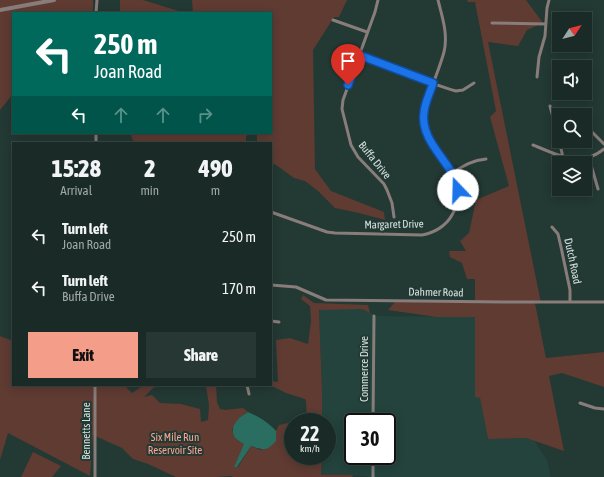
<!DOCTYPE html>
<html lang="en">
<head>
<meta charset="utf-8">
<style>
	body { margin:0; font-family:"Asap Condensed",sans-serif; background:#273733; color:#f1f3f6; height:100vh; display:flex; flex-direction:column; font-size:15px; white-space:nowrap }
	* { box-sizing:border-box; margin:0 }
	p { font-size:13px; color:#9fa7a7 }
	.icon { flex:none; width:22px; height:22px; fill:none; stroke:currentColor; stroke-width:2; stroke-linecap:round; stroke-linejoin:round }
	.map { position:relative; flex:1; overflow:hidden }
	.sheet { position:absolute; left:12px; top:142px; width:260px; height:244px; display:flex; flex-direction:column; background:#1a2b27; border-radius:0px; box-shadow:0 2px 10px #0003,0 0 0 1px #384744 }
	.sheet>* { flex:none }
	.hud { position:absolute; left:12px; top:12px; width:260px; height:122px; border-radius:0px; box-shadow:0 2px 10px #0003,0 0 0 1px #384744; background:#00695c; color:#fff; overflow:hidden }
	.needle { width:26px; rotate:54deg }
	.buttons { position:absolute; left:552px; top:12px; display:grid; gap:8px }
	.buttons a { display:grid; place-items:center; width:40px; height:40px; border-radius:0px; background:#1a2b27; box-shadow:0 2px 10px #0003,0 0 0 1px #384744; font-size:20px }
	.speed { position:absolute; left:284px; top:413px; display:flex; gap:8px; font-size:20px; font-weight:700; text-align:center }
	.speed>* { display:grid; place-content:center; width:52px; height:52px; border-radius:50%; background:#1a2b27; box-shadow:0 2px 10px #0003,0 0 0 1px #384744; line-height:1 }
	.speed small { font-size:10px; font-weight:400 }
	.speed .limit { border:2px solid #111; border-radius:6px; background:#fff; color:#111 }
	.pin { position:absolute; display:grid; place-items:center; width:34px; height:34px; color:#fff; margin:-41px -17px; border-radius:50% 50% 50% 0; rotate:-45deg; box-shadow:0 0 4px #0007 }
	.pin .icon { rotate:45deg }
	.me { position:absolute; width:44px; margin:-22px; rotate:339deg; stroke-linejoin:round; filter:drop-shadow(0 0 3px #0008) }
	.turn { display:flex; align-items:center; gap:14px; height:84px; padding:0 16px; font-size:18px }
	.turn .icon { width:52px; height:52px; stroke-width:2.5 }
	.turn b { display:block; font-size:28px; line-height:34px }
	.lanes { display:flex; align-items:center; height:38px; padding:0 16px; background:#0003; justify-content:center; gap:20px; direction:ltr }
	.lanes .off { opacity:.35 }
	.eta { display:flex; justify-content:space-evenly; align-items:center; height:68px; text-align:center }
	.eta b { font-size:24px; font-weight:800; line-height:28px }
	.button { display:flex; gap:8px; margin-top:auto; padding:8px 16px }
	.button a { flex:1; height:46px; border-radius:0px; background:#f49e8a; color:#111; font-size:16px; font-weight:800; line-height:46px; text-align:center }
	.button a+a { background:#273733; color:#f1f3f6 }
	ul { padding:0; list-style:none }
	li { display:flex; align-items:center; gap:12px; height:52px; padding:0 16px }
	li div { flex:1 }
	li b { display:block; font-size:15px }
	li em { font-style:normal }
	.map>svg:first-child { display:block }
	.built { fill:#23433c; fill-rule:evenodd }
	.green { fill:#5f3b32 }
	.water { fill:#296e61 }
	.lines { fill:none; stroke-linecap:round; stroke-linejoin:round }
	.minor { stroke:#887d7b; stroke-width:3 }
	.tertiary { stroke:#887d7b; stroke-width:4 }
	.route-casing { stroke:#114b97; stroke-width:10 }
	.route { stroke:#1a73e8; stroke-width:7 }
	.labels { text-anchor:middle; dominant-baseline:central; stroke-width:4; stroke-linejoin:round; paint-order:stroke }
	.street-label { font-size:11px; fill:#d4e1dd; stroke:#233934 }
	.park-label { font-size:11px; fill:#f9a693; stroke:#233934 }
</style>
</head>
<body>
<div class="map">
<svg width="604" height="477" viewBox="0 0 604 477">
	<rect width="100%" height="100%" fill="#233934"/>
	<path class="built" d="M319 309H362L378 316 475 317V397H480L488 439 526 438 533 439 547 460 551 477H368L367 476 321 475 322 456H327V422H322V392ZM353 422H387V456H353Z"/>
	<path class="green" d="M0 0H93V13H13V94L0 110Z
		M120 0H143L185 13H120Z
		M192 0H347L339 17H334L313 50 315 169 331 191 384 212 385 220 359 213 335 208 318 191 305 181 294 178 276 165 271 163V143H257V133H271V13H193Z
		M467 0H526L543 23 527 30 518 46 488 42 541 303H535L546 358 604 352V387L562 373 549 376 564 451 526 438 488 439 480 398 475 397V317H437L388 310 395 302 475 303V279H467L462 263 450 257 449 251H466L460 241 469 233 476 200 509 186 490 117 496 111 475 2H468Z
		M131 133H247V136H246V143H136L132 139Z
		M303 295 314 303 368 305 370 313 362 309 319 310 322 392V422H307L306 401 305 399 286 393 270 385H271V381L278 382 276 340 290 338 308 344 311 321 310 306 301 299Z
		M0 336 13 341V385H126V387L132 393 144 385H158L152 389 144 397 152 395 160 403 181 404 200 409 201 422 208 420 209 405 206 386 203 385H216L217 402 220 409 225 410 243 408 248 412 244 414 232 429C234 439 236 440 245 444L234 467H238L251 446 261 450 276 441V431L279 425 288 423 293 424V456H322L321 475H353L352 477H233L231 476 216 477H176L148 464 133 459 122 448 93 435 90 476 8 433 0 460Z
		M33 452 61 466 52 477H21Z"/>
	<path class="water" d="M248 412C259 417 268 422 276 431V441C266 452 264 450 251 446L237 467H234L244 444C241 442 236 440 234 436 229 426 240 416 248 412Z"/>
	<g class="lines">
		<path class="minor" d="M378 0 375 12 343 100 342 109 351 145 358 157 384 184 387 190 392 203 394 217
			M96 13 97 0
			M333 20 367 32
			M492 23 546 24
			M359 55C392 66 423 82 456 91L463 90 474 83
			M537 77 539 57 545 36 547 8 549 0
			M550 106 559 140
			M588 128 604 144
			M559 141 563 157 561 163
			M96 143V133
			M533 145C559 155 579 169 604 149
			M589 158 598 189
			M452 173C463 166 472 160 486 159
			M553 186 559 170
			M271 212 327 232 335 233 422 235C434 233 446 226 452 215 474 178 428 155 424 122 422 109 429 96 433 84 437 73 441 63 444 52 448 36 443 19 439 4L438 0
			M552 227 558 234 561 247 570 290V301
			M271 285 296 287 326 300 504 302H604
			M271 321 279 322
			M247 385 249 394
			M580 403 595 408 604 409
			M373 422 374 316
			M95 477V385
			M373 477V456"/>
		<path class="tertiary" d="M0 10 54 0"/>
	</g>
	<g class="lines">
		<defs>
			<path id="route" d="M348 85 359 55 433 83C430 93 425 102 424 112 420 137 443 156 453 175 455 180 457 185 458 190"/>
		</defs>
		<use href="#route" class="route-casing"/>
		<use href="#route" class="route"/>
	</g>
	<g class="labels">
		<g class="street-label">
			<text transform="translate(375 160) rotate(51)">Buffa Drive</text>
			<text transform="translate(394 224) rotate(-1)">Margaret Drive</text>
			<text transform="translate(573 261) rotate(78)">Dutch Road</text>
			<text transform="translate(436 292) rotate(1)">Dahmer Road</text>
			<text transform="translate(364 369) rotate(-90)">Commerce Drive</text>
			<text transform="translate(86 431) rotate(-90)">Bennetts Lane</text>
		</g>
		<g class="park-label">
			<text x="175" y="437">Six Mile Run<tspan x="175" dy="13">Reservoir Site</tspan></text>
		</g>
	</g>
</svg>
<div class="buttons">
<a><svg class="needle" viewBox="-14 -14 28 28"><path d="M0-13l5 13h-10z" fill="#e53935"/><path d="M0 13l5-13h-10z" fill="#9fa7a7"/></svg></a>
<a><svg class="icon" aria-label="sound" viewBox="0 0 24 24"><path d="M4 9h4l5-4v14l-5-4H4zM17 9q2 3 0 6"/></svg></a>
<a><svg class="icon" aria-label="search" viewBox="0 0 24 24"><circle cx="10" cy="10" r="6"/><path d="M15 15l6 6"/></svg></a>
<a><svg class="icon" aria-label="layers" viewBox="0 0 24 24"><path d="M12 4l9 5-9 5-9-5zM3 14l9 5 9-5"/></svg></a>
</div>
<div class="speed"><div>22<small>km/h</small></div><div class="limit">30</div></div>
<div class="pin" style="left:348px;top:85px;background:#d93025"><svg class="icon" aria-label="arrive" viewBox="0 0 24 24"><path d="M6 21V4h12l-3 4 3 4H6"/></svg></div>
<svg class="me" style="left:458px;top:190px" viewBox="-20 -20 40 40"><circle r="19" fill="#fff"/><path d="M0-13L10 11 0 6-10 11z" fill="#1a73e8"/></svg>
<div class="hud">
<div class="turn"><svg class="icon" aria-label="left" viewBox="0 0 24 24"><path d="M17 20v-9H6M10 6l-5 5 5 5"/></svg><div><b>250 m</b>Joan Road</div></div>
<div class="lanes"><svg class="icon" aria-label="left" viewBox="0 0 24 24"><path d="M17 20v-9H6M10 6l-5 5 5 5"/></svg><svg class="icon off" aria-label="ahead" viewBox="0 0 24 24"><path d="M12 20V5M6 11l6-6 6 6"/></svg><svg class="icon off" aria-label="ahead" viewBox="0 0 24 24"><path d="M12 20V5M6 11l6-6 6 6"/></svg><svg class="icon off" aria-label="right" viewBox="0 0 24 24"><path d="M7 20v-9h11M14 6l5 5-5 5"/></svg></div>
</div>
<section class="sheet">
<div class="eta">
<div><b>15:28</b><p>Arrival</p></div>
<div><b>2</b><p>min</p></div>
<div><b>490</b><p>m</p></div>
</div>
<ul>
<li><svg class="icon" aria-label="left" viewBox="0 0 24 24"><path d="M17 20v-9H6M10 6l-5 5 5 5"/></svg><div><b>Turn left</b><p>Joan Road</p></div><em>250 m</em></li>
<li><svg class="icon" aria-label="left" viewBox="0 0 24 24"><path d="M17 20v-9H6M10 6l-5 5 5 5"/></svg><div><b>Turn left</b><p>Buffa Drive</p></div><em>170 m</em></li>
</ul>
<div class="button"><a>Exit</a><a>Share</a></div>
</section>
</div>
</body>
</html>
